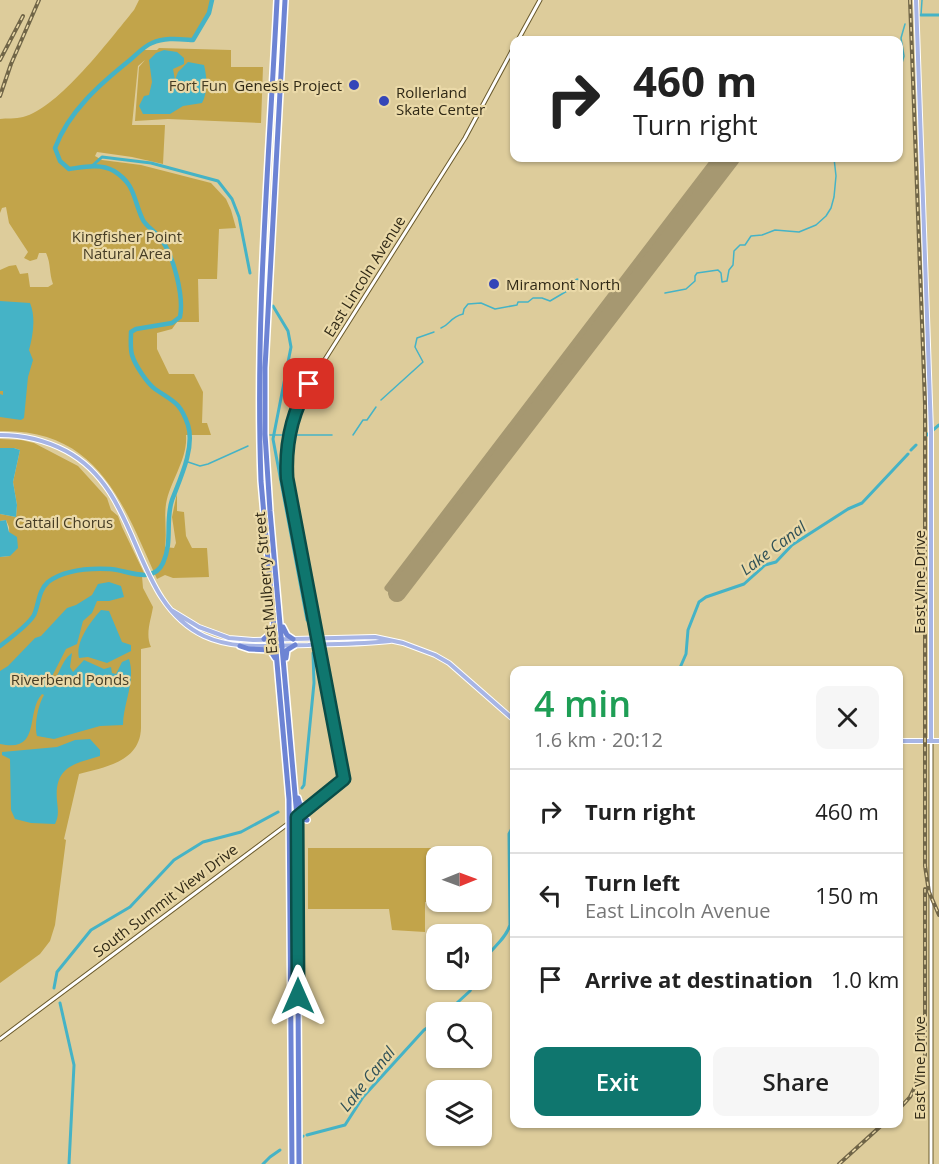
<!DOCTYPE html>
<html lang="en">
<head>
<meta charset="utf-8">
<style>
	body { margin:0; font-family:"Open Sans",sans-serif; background:#f6f6f6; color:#222; height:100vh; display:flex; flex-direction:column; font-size:22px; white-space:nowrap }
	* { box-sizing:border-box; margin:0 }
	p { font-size:20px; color:#767676 }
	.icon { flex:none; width:33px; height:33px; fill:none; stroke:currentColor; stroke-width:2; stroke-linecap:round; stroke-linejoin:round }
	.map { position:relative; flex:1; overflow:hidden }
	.side { position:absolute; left:510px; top:666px; width:393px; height:462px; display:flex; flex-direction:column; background:#fff; border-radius:12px; box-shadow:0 2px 4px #0004 }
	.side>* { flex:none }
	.guide { position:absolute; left:510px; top:36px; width:393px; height:126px; border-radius:12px; box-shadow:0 2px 4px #0004; background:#fff; color:#222; overflow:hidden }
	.needle { width:39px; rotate:89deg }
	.controls { position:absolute; left:426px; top:846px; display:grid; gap:12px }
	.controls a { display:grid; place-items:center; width:66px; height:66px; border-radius:12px; background:#fff; box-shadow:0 2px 4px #0004; font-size:30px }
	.pin { position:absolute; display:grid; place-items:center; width:51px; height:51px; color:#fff; margin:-26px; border-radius:12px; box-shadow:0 3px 9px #0006 }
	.me { position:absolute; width:66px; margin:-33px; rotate:0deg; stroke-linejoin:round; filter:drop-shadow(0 0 4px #0008) }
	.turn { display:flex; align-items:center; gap:21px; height:126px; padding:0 24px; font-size:27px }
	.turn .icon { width:78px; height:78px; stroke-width:2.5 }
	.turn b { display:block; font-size:42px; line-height:51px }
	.round { display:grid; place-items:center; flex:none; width:63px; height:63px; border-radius:12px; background:#f6f6f6 }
	.summary { display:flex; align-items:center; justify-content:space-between; height:102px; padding:0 24px }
	h1 { font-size:36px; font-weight:600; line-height:45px; color:#1e9e55 }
	.cta { display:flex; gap:12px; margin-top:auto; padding:12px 24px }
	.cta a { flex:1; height:69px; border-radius:12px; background:#0f766e; color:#fff; font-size:24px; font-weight:600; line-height:69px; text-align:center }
	.cta a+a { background:#f6f6f6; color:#222 }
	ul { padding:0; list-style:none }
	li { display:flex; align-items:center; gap:18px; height:84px; padding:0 24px; border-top:2px solid #e0e0e0 }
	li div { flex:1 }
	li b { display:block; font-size:22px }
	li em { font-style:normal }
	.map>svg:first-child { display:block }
	.green { fill:#c2a44a }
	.water { fill:#45b3c6 }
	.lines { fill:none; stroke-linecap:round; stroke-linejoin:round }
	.stream { stroke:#45b3c6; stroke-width:1.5 }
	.canal { stroke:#45b3c6; stroke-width:3 }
	.river { stroke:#45b3c6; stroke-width:4.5 }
	.taxiway { stroke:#a69871; stroke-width:7 }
	.runway { stroke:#a69871; stroke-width:18 }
	.minor-casing { stroke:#6a5a2d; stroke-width:5 }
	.major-casing { stroke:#fff; stroke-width:6 }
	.highway-casing { stroke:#fff; stroke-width:8 }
	.minor { stroke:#fff; stroke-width:3 }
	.major { stroke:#a7b5e5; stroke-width:4 }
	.highway { stroke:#6d84d4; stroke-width:5 }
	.rail-casing { stroke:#706547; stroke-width:4 }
	.rail { stroke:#ead9a8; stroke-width:1.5; stroke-dasharray:4.5; stroke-linecap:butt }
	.route-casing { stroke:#0a4d48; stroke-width:15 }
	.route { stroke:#0f766e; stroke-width:10 }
	.poi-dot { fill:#3445b8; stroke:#ead9a8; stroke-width:2 }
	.labels { text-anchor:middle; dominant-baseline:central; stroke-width:4.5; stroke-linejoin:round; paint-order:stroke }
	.park-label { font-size:15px; fill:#463d25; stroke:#ead9a8 }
	.poi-label { font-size:15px; fill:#302916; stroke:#ead9a8; text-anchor:start }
	.street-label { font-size:15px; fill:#302916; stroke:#ead9a8 }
	.water-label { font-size:16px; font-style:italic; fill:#305157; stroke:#ead9a8 }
</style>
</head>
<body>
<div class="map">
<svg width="939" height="1164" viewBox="0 0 939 1164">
	<rect width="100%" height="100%" fill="#ddcc9b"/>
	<path class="green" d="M139 0H212L209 13 193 40C176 38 155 37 143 50H157L159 48 231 50V67H263L261 123 168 119 135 121 139 67 145 60 138 66 132 125H165L163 164 132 157 97 152 95 156 102 160 141 165 211 183 226 199 231 210 236 228 219 229 217 279H198L199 322H177L172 329 157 333V349L169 374H194L203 392 202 423H207L211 435H186C188 459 170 481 166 504 164 518 167 532 165 547L174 548 176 543 172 517 177 493V511L184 512 186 536 192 548H207L209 577 173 578 165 575 157 579C123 504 99 429 0 431V270L9 266 16 265 20 274 28 273 30 287H48L53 284C49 273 51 263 46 253H39L37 259 30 261 24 258 28 252 9 223 6 207 2 208 0 213V119C6 118 16 119 23 117 59 108 110 39 134 10Z
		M0 439 21 440 34 443 78 466 107 498 111 510 118 516 122 527 145 575 142 576 143 588 153 607C151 620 145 634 151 647L141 649V728C140 762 105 767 79 774L64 839 66 840 55 925 50 941 40 954 0 983V557L10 556 9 527 6 520 0 521V514L16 517 17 505 13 482 20 450 14 448H0Z
		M308 848H439V856H436V901L425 902V932L392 930 389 909H308Z"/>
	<path class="water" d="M164 50 177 52 184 58V64L173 69 175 80 178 72 188 62 204 65C207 77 208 92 202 103L183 106 170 114H143L139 106 144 96 149 95 152 82 149 60 156 53Z
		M0 301 30 303C36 317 33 336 29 350L33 360 28 377 24 418 21 420 0 417V394L3 395V391H0Z
		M0 448H14L20 450 13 482 17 505 16 517 0 514Z
		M6 520 9 532 17 537 18 548 10 556 0 557V521Z
		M109 582 121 586 124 597 109 601H97L92 613 83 621 77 644 66 649 46 688C59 681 60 661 72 653L70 667 73 672 84 660 104 669 111 667 112 673 116 674 122 662 129 659C136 681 123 704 123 725L100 726 54 739 37 736C34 725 38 705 44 695L42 694C25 713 42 753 0 744V671L8 666 35 638 41 636 67 608 76 605 92 595 98 584Z
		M101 610 109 611 122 642 131 645V651L107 663 88 657 79 658C75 642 91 621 101 610Z
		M90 739 100 750V756C73 764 54 767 57 801 58 810 59 816 55 824L31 823 15 819 11 810 10 759 2 755V752L57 747 75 740Z"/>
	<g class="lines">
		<path class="stream" d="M921 15 922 0
			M898 77 904 56 901 38 905 24
			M665 293 686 289 695 281V276L697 273 718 270 721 273 722 282 727 281 729 270 733 265 734 251 740 245H745L751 236 762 235 775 230 799 232 816 225 826 216 831 208 834 197 836 176 834 158
			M441 328C450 325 450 317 463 314L464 309 468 304 481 303 495 309 517 305 518 302H528L533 298H542L550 301 567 291 570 284 577 279 595 287
			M381 400 423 362 415 347 417 338 434 332
			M270 435H332
			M353 435 363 420H367L376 407
			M185 461 200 466 208 464 248 446"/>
		<path class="canal" d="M921 15H939
			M92 166 102 157 151 163 218 181 232 199 239 217 250 273
			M273 306 288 331 291 347 273 439 307 620
			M927 435 939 425
			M911 450 916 445
			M679 670 686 654 688 630 699 602 706 597 744 584 765 565 776 562 792 545 848 509 862 503 908 454
			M302 788 304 785 314 683 313 653
			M482 965C489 948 504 943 510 925L509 834 514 824
			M54 988 57 972 91 930 130 907 174 860 203 842 241 832 278 812
			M60 1003 74 1065 69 1164
			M447 1012 470 991 475 980
			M307 1135 345 1125 363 1097 424 1030 436 1022
			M302 1137 303 1136
			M263 1164 270 1157 280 1150"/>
		<path class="river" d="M0 646C8 640 29 624 34 615 39 604 38 591 48 582 64 570 90 568 110 569 127 570 153 585 163 563 173 541 165 521 172 500 180 479 195 448 188 425 180 402 174 402 155 389 147 383 135 365 132 355 130 348 131 339 131 332L136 329 172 323 180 317C184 297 174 255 160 238 155 231 145 226 142 218 133 198 135 184 114 171 100 163 84 167 69 169L60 161 55 148C69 111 100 84 130 60 136 55 144 46 152 43 165 37 179 39 193 40L209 13 212 0"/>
		<path class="taxiway" d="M397 593 388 588 716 158"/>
		<path class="runway" d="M397 593 731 158"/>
		<defs>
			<path id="minor" d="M518 40 540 0
				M0 1039 297 817 344 779 287 479C285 447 290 419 305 391L465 138 514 47
				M931 1164V741"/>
			<path id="major" d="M916 0 931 431V741
				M0 435C23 435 45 440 66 451 143 492 130 601 204 636 236 651 274 645 308 645 335 644 363 644 390 641
				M171 610 199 627 229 638 253 640 375 637 403 643 435 655 449 663 514 720
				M898 741H939"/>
			<path id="highway" d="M277 0C269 160 255 321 261 481L289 799 292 1164
				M285 0 265 368V434L270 511 297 817 299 1164
				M283 627 287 635 293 639
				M264 639 270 634 272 627
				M240 646 249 649 270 650 275 658
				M286 658 287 650 295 645
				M298 798 300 805 309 806
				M297 817 307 820"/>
		</defs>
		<use href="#minor" class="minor-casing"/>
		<use href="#major" class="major-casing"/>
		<use href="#highway" class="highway-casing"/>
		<use href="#minor" class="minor"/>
		<use href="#major" class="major"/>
		<use href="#highway" class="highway"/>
		<defs>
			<path id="rail" d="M910 0 925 404V866L929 892 939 915
				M0 60 23 16
				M0 96 11 64 39 0
				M898 1110 910 1097 915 1087 925 1055V889
				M839 1164 883 1124"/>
		</defs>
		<use href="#rail" class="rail-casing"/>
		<use href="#rail" class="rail"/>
	</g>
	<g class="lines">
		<defs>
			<path id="route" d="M298 996 297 817 344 779 287 478C285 444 291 414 309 384"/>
		</defs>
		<use href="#route" class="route-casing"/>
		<use href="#route" class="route"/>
	</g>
	<g class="poi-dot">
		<circle cx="354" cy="85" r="6"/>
		<circle cx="384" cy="101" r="6"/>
		<circle cx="494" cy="284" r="6"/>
	</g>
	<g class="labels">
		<g class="park-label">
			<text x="198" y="85">Fort Fun</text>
			<text x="127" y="236">Kingfisher Point<tspan x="127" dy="17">Natural Area</tspan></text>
			<text x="64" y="522">Cattail Chorus</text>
			<text x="70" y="679">Riverbend Ponds</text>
		</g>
		<g class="poi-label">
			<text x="342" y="85" text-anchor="end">Genesis Project</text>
			<text x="396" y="92">Rollerland<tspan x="396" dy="17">Skate Center</tspan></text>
			<text x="506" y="284">Miramont North</text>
		</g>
		<g class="street-label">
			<text transform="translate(364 276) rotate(-58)">East Lincoln Avenue</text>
			<text transform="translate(919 582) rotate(-90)">East Vine Drive</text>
			<text transform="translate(265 583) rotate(-95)">East Mulberry Street</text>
			<text transform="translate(165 900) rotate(-37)">South Summit View Drive</text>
			<text transform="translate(919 1068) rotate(-90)">East Vine Drive</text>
		</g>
		<g class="water-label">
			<text transform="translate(773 548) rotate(-37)">Lake Canal</text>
			<text transform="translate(367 1079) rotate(-51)">Lake Canal</text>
		</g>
	</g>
</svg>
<div class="controls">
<a><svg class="needle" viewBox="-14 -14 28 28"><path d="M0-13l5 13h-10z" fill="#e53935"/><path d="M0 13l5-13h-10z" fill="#767676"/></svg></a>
<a><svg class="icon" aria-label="sound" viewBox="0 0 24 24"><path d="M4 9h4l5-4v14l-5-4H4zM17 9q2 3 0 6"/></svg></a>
<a><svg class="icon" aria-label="search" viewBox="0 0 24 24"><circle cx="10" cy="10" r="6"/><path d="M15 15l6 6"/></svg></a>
<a><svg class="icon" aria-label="layers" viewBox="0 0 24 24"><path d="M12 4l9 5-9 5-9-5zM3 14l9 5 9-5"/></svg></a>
</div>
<div class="pin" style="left:309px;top:384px;background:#d93025"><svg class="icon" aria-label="arrive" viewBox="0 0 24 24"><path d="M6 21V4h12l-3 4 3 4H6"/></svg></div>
<svg class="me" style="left:298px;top:996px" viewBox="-20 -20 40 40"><path d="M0-17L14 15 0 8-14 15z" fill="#0f766e" stroke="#fff" stroke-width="4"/></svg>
<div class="guide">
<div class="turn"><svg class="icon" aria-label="right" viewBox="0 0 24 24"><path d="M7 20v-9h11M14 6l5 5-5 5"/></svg><div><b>460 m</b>Turn right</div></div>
</div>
<section class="side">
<div class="summary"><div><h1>4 min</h1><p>1.6 km · 20:12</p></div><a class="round"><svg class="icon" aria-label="close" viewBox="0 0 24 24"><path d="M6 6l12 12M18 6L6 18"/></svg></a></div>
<ul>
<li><svg class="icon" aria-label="right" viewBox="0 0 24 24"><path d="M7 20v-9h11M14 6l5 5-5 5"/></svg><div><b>Turn right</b></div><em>460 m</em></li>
<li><svg class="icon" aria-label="left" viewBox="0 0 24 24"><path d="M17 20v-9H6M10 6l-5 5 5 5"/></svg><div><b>Turn left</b><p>East Lincoln Avenue</p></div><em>150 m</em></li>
<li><svg class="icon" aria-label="arrive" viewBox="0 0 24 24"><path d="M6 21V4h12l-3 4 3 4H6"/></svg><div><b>Arrive at destination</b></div><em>1.0 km</em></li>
</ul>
<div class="cta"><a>Exit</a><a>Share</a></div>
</section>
</div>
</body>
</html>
